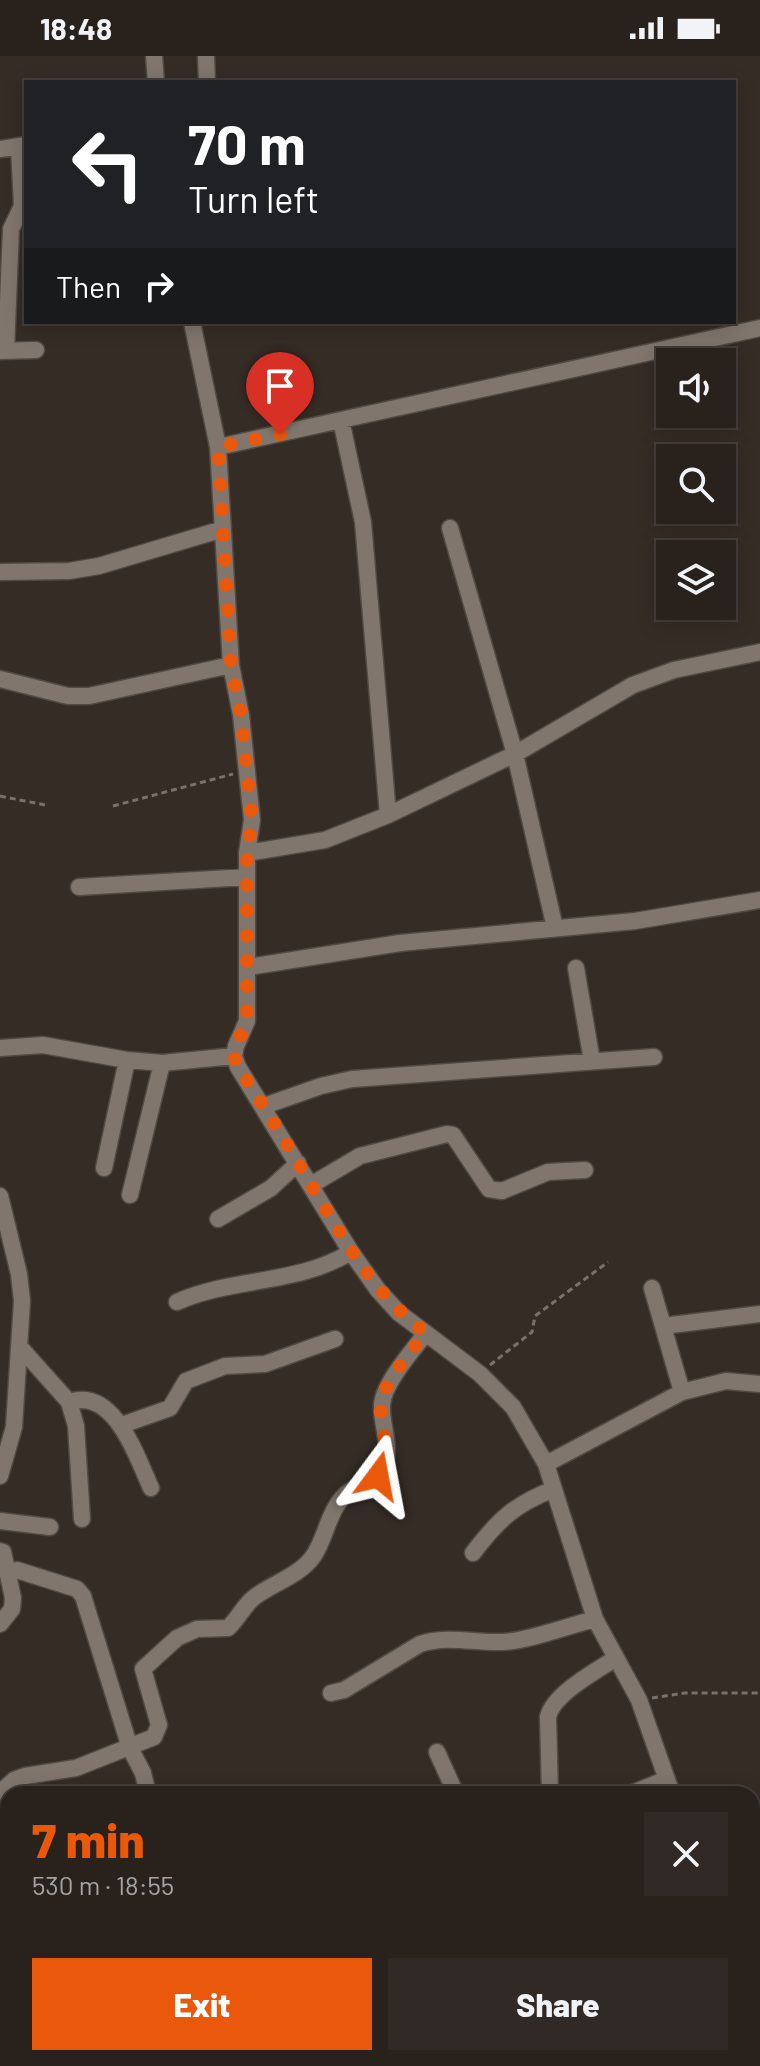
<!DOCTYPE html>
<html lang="en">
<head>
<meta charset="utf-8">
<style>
	body { margin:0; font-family:Barlow,sans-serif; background:#302925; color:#f1f3f6; height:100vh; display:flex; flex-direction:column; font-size:30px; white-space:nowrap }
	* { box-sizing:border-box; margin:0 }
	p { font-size:26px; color:#a5a3a3 }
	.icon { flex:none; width:44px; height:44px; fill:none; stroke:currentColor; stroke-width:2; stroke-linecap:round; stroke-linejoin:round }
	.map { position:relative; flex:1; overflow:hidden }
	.details { position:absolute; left:0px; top:1730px; width:760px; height:280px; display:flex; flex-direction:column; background:#28211c; border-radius:24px 24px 0 0; box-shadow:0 4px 20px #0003,0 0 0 2px #443e3b }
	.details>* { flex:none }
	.hud { position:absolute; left:24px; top:24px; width:712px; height:244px; border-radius:0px; box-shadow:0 4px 20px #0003,0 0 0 2px #443e3b; background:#202124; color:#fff; overflow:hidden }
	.fabs { position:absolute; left:656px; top:292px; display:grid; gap:16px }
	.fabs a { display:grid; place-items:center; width:80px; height:80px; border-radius:0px; background:#28211c; box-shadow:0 4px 20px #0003,0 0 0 2px #443e3b; font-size:40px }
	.pin { position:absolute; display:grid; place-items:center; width:68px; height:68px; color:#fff; margin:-82px -34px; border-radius:50% 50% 50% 0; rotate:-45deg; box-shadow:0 0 8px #0007 }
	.pin .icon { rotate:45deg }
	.me { position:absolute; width:88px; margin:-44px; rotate:13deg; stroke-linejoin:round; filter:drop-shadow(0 0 6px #0008) }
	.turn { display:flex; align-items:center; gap:28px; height:168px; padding:0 32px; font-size:36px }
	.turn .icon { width:104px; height:104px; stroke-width:2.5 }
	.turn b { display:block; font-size:56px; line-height:68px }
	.then { display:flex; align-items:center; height:76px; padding:0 32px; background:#0003; gap:16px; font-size:30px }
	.round { display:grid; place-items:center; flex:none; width:84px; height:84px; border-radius:0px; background:#302925 }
	.overview { display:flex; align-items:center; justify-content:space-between; height:136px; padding:0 32px }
	h1 { font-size:48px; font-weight:800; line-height:60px; color:#ea580c }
	.button { display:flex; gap:16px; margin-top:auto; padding:16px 32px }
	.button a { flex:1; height:92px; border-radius:0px; background:#ea580c; color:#fff; font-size:32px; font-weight:800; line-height:92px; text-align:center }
	.button a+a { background:#302925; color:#f1f3f6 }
	.status { display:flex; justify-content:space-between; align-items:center; height:56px; padding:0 40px; background:#28211c; direction:ltr }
	.status svg { height:22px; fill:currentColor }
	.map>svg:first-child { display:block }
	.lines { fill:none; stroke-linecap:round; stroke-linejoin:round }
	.minor-casing { stroke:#504a42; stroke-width:19 }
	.path { stroke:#79716b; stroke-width:3; stroke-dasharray:6 4; stroke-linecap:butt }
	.minor { stroke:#80766d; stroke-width:16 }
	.route { stroke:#ea580c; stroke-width:14; stroke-dasharray:0 25.2 }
</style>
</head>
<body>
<div class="status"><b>18:48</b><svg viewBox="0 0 49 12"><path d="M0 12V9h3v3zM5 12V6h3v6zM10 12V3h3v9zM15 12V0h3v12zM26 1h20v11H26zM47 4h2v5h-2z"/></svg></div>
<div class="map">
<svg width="760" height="2010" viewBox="0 0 760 2010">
	<rect width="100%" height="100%" fill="#352c25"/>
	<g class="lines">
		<defs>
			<path id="minor" d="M154 0 156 26
				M206 0 207 26
				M0 93 26 89
				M192 266 218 391 231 609 241 659 252 764 247 797V965L236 990 234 1000 238 1011 351 1196 378 1234 399 1257 480 1318 513 1351 546 1408 595 1563 639 1644 672 1738
				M0 295 36 294
				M6 295 11 173 22 150 19 90
				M341 364 363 466 388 759
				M218 391 760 272
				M450 472 515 698 555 872
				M0 516 69 515 99 510 223 473
				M0 623 68 640H89L231 609
				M247 797 325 784 388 759 515 698 633 629 674 614 760 596
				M79 831 247 821
				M248 911 400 887 635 865 760 844
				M576 912 592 1005
				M0 992 43 989 127 1004 162 1007 234 1000
				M264 1050 321 1030 352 1023 654 1001
				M104 1112 127 1004
				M311 1129 360 1100 447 1078 453 1079 489 1133 502 1135 548 1116 585 1114
				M130 1139 162 1007
				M0 1140 19 1218 22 1245 14 1371 0 1420
				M218 1163 271 1132 298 1107
				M652 1232 682 1336
				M177 1246C233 1221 297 1229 351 1196
				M663 1270 760 1258
				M19 1290 69 1346 76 1370 82 1463
				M69 1346C114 1331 136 1399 151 1432
				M122 1369 170 1352 186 1325 225 1310 265 1308 335 1283
				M546 1408 682 1336 726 1325 760 1328
				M0 1465 50 1471
				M0 1495 3 1496 13 1542 12 1553 0 1568
				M473 1497C498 1464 515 1448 554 1433
				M8 1517 17 1514 77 1533 83 1540 130 1692 143 1717 148 1738
				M331 1637 344 1634 420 1588C448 1579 474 1587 502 1586 525 1586 571 1569 595 1563
				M437 1696 456 1738
				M0 1737 14 1724 25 1720 76 1712 154 1681 159 1669 143 1613 177 1582 197 1573 228 1572C239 1562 245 1547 256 1540 274 1527 298 1520 312 1502 325 1486 328 1454 346 1438 358 1427 378 1425 384 1410 392 1389 381 1370 382 1349 383 1328 413 1294 426 1277
				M550 1738 548 1661C553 1638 596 1615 616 1602
				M630 1738 667 1723
				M752 1784 760 1782
				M752 1958 760 1986
				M0 1994 8 1995
				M57 2002 87 2006
				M621 2002 627 2010
				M190 2010V2002
				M287 2010 307 2005"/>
		</defs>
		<use href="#minor" class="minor-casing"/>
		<path class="path" d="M0 740 45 749
			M113 750 233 718
			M490 1309 532 1276 535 1260 608 1206
			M652 1642 685 1637H760
			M135 2010 175 2003"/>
		<use href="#minor" class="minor"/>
	</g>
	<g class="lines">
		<path class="route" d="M280 378 218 391 231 609 241 659 252 764 247 797V965L236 990 234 1000 238 1011C264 1050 289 1091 313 1132 347 1187 373 1238 426 1277 412 1294 390 1319 383 1340 373 1368 399 1394 378 1420"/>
	</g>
</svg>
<div class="fabs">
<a><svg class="icon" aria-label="sound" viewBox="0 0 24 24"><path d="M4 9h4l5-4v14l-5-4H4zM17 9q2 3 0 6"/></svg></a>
<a><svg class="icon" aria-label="search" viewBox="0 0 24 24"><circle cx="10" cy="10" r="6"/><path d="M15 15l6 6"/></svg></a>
<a><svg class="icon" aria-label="layers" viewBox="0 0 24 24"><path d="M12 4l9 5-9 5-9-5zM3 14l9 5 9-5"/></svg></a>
</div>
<div class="pin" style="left:280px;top:378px;background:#d93025"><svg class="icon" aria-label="arrive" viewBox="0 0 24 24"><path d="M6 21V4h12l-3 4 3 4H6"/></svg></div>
<svg class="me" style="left:378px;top:1420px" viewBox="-20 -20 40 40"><path d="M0-17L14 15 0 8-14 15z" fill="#ea580c" stroke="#fff" stroke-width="4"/></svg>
<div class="hud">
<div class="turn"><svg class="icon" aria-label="left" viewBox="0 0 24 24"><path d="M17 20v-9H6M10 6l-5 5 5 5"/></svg><div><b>70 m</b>Turn left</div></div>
<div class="then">Then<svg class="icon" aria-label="right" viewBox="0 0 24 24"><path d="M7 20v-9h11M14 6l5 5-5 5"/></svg></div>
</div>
<section class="details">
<div class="overview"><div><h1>7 min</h1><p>530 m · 18:55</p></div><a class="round"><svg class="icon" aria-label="close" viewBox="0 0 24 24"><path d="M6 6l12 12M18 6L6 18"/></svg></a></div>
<div class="button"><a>Exit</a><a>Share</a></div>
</section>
</div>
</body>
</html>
